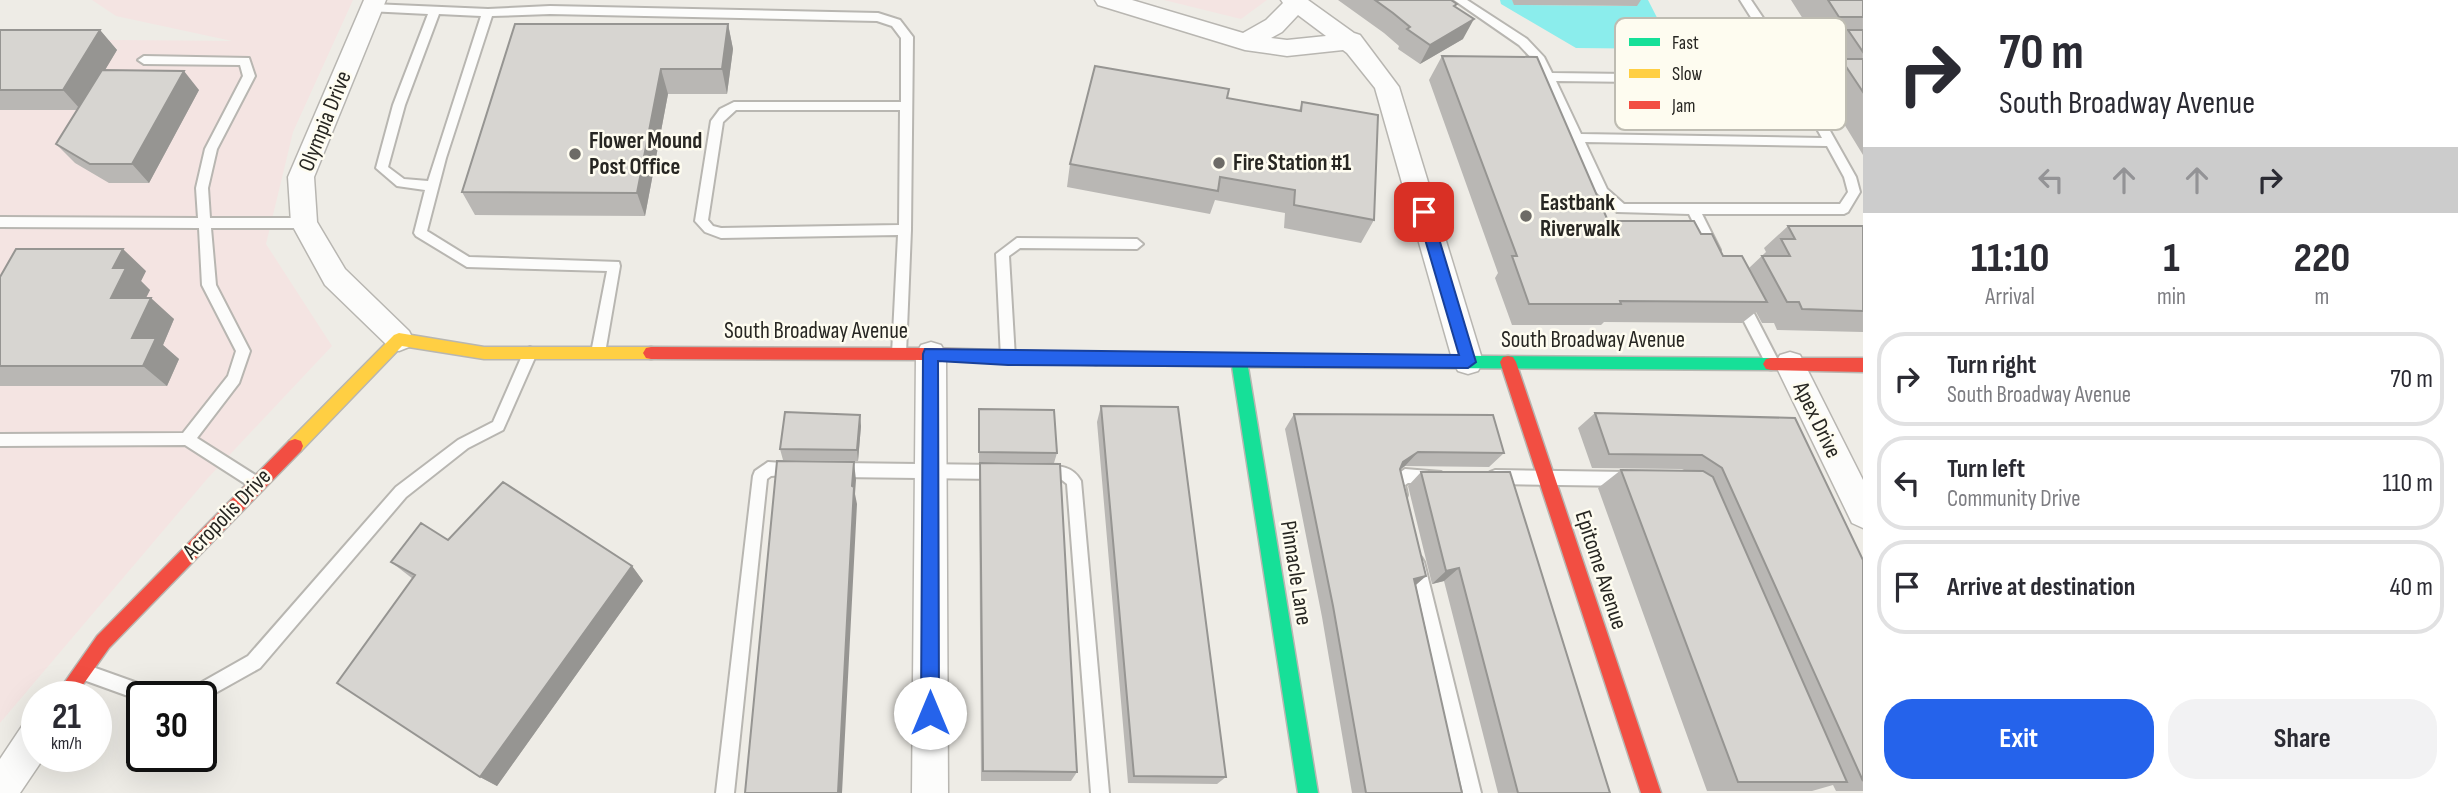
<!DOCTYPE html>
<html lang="en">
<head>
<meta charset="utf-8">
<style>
	body { margin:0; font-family:"Sofia Sans Condensed",sans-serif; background:#f2f2f3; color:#2b2b33; height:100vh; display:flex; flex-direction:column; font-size:26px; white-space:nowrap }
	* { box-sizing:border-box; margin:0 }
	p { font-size:23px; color:#7c7c81 }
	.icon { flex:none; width:38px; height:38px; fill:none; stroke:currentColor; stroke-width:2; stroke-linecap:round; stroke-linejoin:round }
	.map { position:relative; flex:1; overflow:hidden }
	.details { display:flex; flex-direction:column; background:#fff; width:595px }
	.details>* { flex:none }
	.banner { background:#fff; color:#2b2b33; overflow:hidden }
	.speed { position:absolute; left:21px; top:681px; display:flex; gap:14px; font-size:35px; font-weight:700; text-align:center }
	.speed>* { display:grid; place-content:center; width:91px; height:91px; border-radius:50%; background:#fff; box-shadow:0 7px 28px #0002; line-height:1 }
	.speed small { font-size:18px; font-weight:400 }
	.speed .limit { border:4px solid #111; border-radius:10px; background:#fff; color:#111 }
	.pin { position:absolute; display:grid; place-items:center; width:60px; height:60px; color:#fff; margin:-30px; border-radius:14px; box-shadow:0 4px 10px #0006 }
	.me { position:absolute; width:77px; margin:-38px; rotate:0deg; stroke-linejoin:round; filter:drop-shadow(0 0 5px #0008) }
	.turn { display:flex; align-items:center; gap:24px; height:147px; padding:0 21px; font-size:32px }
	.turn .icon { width:91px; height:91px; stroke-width:2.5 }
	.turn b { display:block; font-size:49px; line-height:60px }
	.lanes { display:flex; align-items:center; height:66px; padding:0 21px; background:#0003; justify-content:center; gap:35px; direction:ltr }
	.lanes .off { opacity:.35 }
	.eta { display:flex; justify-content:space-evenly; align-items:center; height:119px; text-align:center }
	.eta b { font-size:42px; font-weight:700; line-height:49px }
	.cta { display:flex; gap:14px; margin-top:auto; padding:14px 21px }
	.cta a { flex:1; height:80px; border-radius:28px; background:#2563eb; color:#fff; font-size:28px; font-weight:700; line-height:80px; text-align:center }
	.cta a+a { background:#f2f2f3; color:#2b2b33 }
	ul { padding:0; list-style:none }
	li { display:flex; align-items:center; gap:21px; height:94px; margin:0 14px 10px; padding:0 7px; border:4px solid #e1e1e2; border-radius:28px }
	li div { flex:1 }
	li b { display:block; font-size:26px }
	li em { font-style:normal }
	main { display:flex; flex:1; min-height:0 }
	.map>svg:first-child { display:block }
	.commercial { fill:#f4e4e2 }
	.water { fill:#8bedec }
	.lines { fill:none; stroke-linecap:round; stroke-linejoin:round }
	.lane-casing { stroke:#b8b6b1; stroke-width:4 }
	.street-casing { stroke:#b8b6b1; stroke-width:3 }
	.fast-casing { stroke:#b8b6b1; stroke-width:3 }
	.slow-casing { stroke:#b8b6b1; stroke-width:3 }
	.jam-casing { stroke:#b8b6b1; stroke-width:3 }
	.lane { fill:#fcfcfb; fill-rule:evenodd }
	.street { fill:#fcfcfb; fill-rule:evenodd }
	.fast { fill:#16e098; fill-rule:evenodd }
	.slow { fill:#ffcf43; fill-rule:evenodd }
	.jam { fill:#f24e42; fill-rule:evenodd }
	.wall { fill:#b9b7b4 }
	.shaded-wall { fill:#969592 }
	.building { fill:#d7d5d1; stroke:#969592; stroke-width:2 }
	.route { fill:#2563eb; stroke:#184099; stroke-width:2 }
	.poi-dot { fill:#6d6b67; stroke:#fefcf0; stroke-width:2.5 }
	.labels { text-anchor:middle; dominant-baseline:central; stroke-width:5; stroke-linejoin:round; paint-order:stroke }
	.street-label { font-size:23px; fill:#272622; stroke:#fefcf0 }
	.poi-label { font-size:23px; font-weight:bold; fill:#272622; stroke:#fefcf0; text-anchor:start }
	.key { fill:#fefcf0; stroke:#bebcb2; stroke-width:2 }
	.key-label { font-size:19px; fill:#272622 }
</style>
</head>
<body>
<main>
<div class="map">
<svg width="1863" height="793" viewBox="0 0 1863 793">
	<rect width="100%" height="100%" fill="#eeece6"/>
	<path class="commercial" d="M92 0H353L293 132 266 244 332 346 207 479 0 723V39L232 41 116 16Z
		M1164 0H1267L1241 19Z"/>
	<path class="water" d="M1500 0H1512L1515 5 1636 6 1634 0H1648L1673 49 1576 48 1501 4Z"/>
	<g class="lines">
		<defs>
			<path id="lane" d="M1454 0H1467L1527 39 1544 57 1552 73 1788 76 1740 0H1751L1780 43 1863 44V52L1785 51 1856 177 1860 192 1848 212 1844 214H1702L1720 250 1714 255 1709 254 1689 214 1617 212 1596 192 1535 62 1519 45ZM1556 81 1792 84 1822 138 1581 134ZM1585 142 1827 146 1844 177 1848 192 1840 204H1624L1607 189Z
				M372 4 488 9 550 6 878 13 900 20 913 37 911 230 906 354 904 358H894L892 354 898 235 721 238 705 232 695 221 711 121 720 109 734 102H901V38L892 26 877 21 550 14 492 16 446 158 427 231 469 257 619 262 620 266 605 353 603 357H593L591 353 607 271 467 267 416 236 414 233 425 190 397 186 376 168 393 105 428 14 368 11 367 8ZM439 14 481 16 428 181 404 179 388 167 405 105ZM736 110H900L899 225 721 228 713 226 708 220 723 122Z
				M144 56 249 58 255 76 217 149 208 188 210 218H304L310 223 304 228H211L216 285 250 351 239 383 197 438 260 478 262 483 260 488 255 490 185 445 0 446V434L183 433 228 376 236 351 202 285 199 228 0 227V217L198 218 196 188 205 149 243 76 240 65 144 64 138 60Z
				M1017 238 1137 239 1143 244 1137 249 1020 248 1009 256 1015 358 1013 362H1003L1001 358 996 254Z
				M1741 297 1746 298 1778 360 1780 364 1778 368H1768L1734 302Z
				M530 347 535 349 537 353 503 430 468 448 406 497 260 668 201 701V696H186L188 690 248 656 396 487 458 440 493 422 525 349Z
				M768 462 799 464 801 469 799 474 771 476 767 479 734 793H716L753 476 755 471Z
				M839 463 997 465 1002 467 1004 472 1002 477 997 479 839 477 834 475 832 470 834 465Z
				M1042 466C1059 466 1072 465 1081 481L1109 793H1091L1067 484 1062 480 1037 478 1035 473 1037 468Z
				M1405 469 1441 472 1443 477 1441 482 1436 484 1408 483 1405 485 1407 495 1405 500 1400 502 1395 500 1390 483 1392 478Z
				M1495 470 1629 472 1634 474 1636 479 1634 484 1629 486 1495 484 1490 482 1488 477 1490 472Z
				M1416 555 1421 557 1424 562 1481 793H1463L1408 562 1411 557Z
				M87 665 157 690 159 696H142V701L81 679 79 673 81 667Z"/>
			<path id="street" d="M364 0H386L314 177 317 222 345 269 409 331 413 339 409 347 399 351 389 347 325 285 291 223 288 177Z
				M1095 0H1132L1243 33 1266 20 1283 3 1281 0H1308L1354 33 1360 35 1399 87 1483 362 1478 371 1468 374 1458 371 1453 362 1375 88 1347 53 1343 50 1287 56 1245 50 1098 5ZM1298 15 1326 36 1287 40 1271 38 1282 32Z
				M931 342 941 345 946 354 948 793H912L916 354 921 345Z
				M1790 352 1800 355 1863 480V528L1852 523 1775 364 1780 355Z
				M37 718V756H45L20 793H0V759L24 723Z"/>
			<path id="fast" d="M1096 353 1771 358 1776 359 1779 364 1776 369 1771 370 1248 367 1318 793H1298L1232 366 1096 365 1091 364 1088 359 1091 354Z"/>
			<path id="slow" d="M399 333 484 347H651L656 348 659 353 656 358 651 359H484L402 346 301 451 295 453 289 451 287 446 289 441 394 335Z"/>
			<path id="jam" d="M651 347 931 348 1096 353 1101 354 1104 359 1101 364 1096 365 931 360 651 359 646 358 643 353 646 348Z
				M1508 356 1513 357 1516 362 1661 793H1641L1500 362 1503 357Z
				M1771 358H1863V372L1771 370 1766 369 1763 364 1766 359Z
				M295 439 301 441 303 446 301 451 109 648 75 696H55L97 636 289 441Z"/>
		</defs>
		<use href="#lane" class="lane-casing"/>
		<use href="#street" class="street-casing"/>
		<use href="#fast" class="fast-casing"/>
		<use href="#slow" class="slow-casing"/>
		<use href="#jam" class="jam-casing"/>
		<use href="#lane" class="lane"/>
		<use href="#street" class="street"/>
		<use href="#fast" class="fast"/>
		<use href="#slow" class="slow"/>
		<use href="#jam" class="jam"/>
	</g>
	<path class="wall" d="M1338 0H1451L1455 7 1463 39 1420 64 1398 49 1399 46 1384 33Z
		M1512 0H1641L1637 6 1514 5Z
		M1791 0H1863V155L1819 83 1834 67 1826 54 1838 41H1817Z
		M728 24 733 49 727 94H668L645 216 475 215 462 192Z
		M0 30H100L117 50 105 70 199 90 149 183H109L75 163 56 144 77 110H0Z
		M1442 56 1608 221 1701 234 1723 256 1749 268 1766 252 1764 248 1788 226H1863V332L1777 330 1774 323H1762L1756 312 1742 323 1604 322 1601 325H1512L1495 278 1498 273 1429 80Z
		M1227 98 1299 111 1302 102 1374 220 1361 243 1284 228 1285 213 1215 200 1210 214 1067 187 1070 164Z
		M146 271 141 281 150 290 146 298 174 319 163 345 179 359 167 386H0V277Z
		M1101 406 1226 777 1217 784 1128 783 1097 422Z
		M979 409 1057 453 1054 463 979 462Z
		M1595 413 1795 418 1863 560V791H1836L1833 785 1812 791H1707L1598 488 1621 470H1684L1682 469 1592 468 1578 428Z
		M1294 414 1504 453 1489 467 1405 466 1400 470 1426 576 1416 585 1462 793H1352L1322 617 1285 429Z
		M861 426 858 461 783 460 780 449Z
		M980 463 1077 772 1071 781H981L979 481Z
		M1421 472 1610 793H1498L1444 581 1432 584 1408 486Z
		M448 540 632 566 643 581 497 786 480 777 413 579 391 562Z"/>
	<path class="shaded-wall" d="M1474 19 1463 39 1420 64 1430 45Z
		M728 24 733 49 727 94 722 69Z
		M100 30 117 50 81 110 63 90Z
		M661 69 668 94 645 216 637 193Z
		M184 71 199 90 149 183 132 164Z
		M123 249 146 271 141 281 150 290 135 319 111 298 113 268Z
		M151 298 174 319 163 345 179 359 167 386 143 366 132 338Z
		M860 415 861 426 858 461 857 450Z
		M1418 452 1405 466 1390 476 1403 462Z
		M854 462 856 480 855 494 857 504 842 793H838L852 486Z
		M632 566 643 581 497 786 480 777Z
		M1459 568 1444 581 1432 584 1446 571Z
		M1426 576 1412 588 1414 579Z"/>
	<path class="building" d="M1375 0H1451L1457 4 1454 6 1474 19 1430 45 1407 29 1410 27 1393 13Z
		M1828 0H1863V17H1839Z
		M515 24H728L722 69H661L637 193 462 192Z
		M0 30H100L63 90H0Z
		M1848 30H1863V52Z
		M1442 56 1537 57 1608 221H1694L1701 234H1712L1723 256H1742L1767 302 1620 301 1621 304H1529L1512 256H1517Z
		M1841 59H1863V92Z
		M1095 66 1229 89 1227 98 1301 111 1302 102 1378 115 1374 220 1294 205 1295 190 1220 177 1218 191 1070 164Z
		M102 70 184 71 132 164H90L56 144Z
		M1788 226H1863V311L1802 309 1799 302H1787L1762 256H1790L1781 239H1795Z
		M16 249H123L113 268H126L111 298H151L132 338H156L143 366H0V277Z
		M1101 406 1178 407 1226 777 1134 776Z
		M979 409 1054 410 1057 453 979 452Z
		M785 412 860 415 857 450 780 449Z
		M1595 413 1795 418 1863 560V781L1722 468 1702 455 1609 454Z
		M1294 414 1493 415 1504 453 1418 452 1403 462 1400 469 1426 576 1414 579 1462 793H1366L1333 606Z
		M777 461 854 462 852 486 854 487 838 793H745Z
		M980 463 1060 464 1077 772 983 771Z
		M1621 470 1703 471 1713 477 1847 782H1738Z
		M1421 472H1510L1610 793H1518L1459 568 1446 571Z
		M503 482 632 566 480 777 337 683 415 575 391 562 421 523 448 540Z"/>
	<path class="route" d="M1424 206 1431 212 1476 362 1468 368 1008 365 938 361 939 713 937 719 930 722 923 719 921 713 923 354 925 349 1459 355 1417 212Z"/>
	<g class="poi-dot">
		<circle cx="575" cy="154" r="7"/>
		<circle cx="1219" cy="163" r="7"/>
		<circle cx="1526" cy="216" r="7"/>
	</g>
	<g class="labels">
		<g class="street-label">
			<text transform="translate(325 121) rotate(-68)">Olympia Drive</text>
			<text x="816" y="331">South Broadway Avenue</text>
			<text x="1593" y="340">South Broadway Avenue</text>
			<text transform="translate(1817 420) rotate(64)">Apex Drive</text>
			<text transform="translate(227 514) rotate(-46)">Acropolis Drive</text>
			<text transform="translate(1601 570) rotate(72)">Epitome Avenue</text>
			<text transform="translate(1296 573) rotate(81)">Pinnacle Lane</text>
		</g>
		<g class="poi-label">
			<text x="589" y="141">Flower Mound<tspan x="589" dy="26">Post Office</tspan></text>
			<text x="1233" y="163">Fire Station #1</text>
			<text x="1540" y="203">Eastbank<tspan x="1540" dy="26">Riverwalk</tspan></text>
		</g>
	</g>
	<rect x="1615" y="18" width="231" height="112" rx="10" class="key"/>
	<rect x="1629" y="38" width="31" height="8" fill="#16e098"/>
	<rect x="1629" y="69" width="31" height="9" fill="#ffcf43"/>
	<rect x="1629" y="101" width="31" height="8" fill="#f24e42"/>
	<g class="key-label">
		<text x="1672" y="49">Fast</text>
		<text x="1672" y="80">Slow</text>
		<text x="1672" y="112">Jam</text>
	</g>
</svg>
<div class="speed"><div>21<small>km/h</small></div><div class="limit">30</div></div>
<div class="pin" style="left:1424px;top:212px;background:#d93025"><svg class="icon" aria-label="arrive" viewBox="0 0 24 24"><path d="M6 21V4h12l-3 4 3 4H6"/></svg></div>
<svg class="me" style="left:930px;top:713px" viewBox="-20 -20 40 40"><circle r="19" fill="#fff"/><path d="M0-13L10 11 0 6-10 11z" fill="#2563eb"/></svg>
</div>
<section class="details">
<div class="banner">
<div class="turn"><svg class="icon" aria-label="right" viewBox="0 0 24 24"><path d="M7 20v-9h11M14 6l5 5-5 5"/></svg><div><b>70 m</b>South Broadway Avenue</div></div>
<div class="lanes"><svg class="icon off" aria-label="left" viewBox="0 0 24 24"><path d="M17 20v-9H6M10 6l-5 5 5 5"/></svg><svg class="icon off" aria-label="ahead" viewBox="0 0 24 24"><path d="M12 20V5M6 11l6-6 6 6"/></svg><svg class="icon off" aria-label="ahead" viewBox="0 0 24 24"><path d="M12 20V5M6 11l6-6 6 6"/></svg><svg class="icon" aria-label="right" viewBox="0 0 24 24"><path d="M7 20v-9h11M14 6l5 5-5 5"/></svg></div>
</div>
<div class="eta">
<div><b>11:10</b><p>Arrival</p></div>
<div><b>1</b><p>min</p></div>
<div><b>220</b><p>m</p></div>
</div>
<ul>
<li><svg class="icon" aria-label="right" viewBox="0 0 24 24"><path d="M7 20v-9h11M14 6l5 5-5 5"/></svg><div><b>Turn right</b><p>South Broadway Avenue</p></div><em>70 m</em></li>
<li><svg class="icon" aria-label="left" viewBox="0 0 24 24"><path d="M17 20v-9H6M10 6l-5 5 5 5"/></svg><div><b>Turn left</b><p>Community Drive</p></div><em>110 m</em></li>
<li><svg class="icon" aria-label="arrive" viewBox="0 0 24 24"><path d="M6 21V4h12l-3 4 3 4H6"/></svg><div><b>Arrive at destination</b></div><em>40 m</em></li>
</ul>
<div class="cta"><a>Exit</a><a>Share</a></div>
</section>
</main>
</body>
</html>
